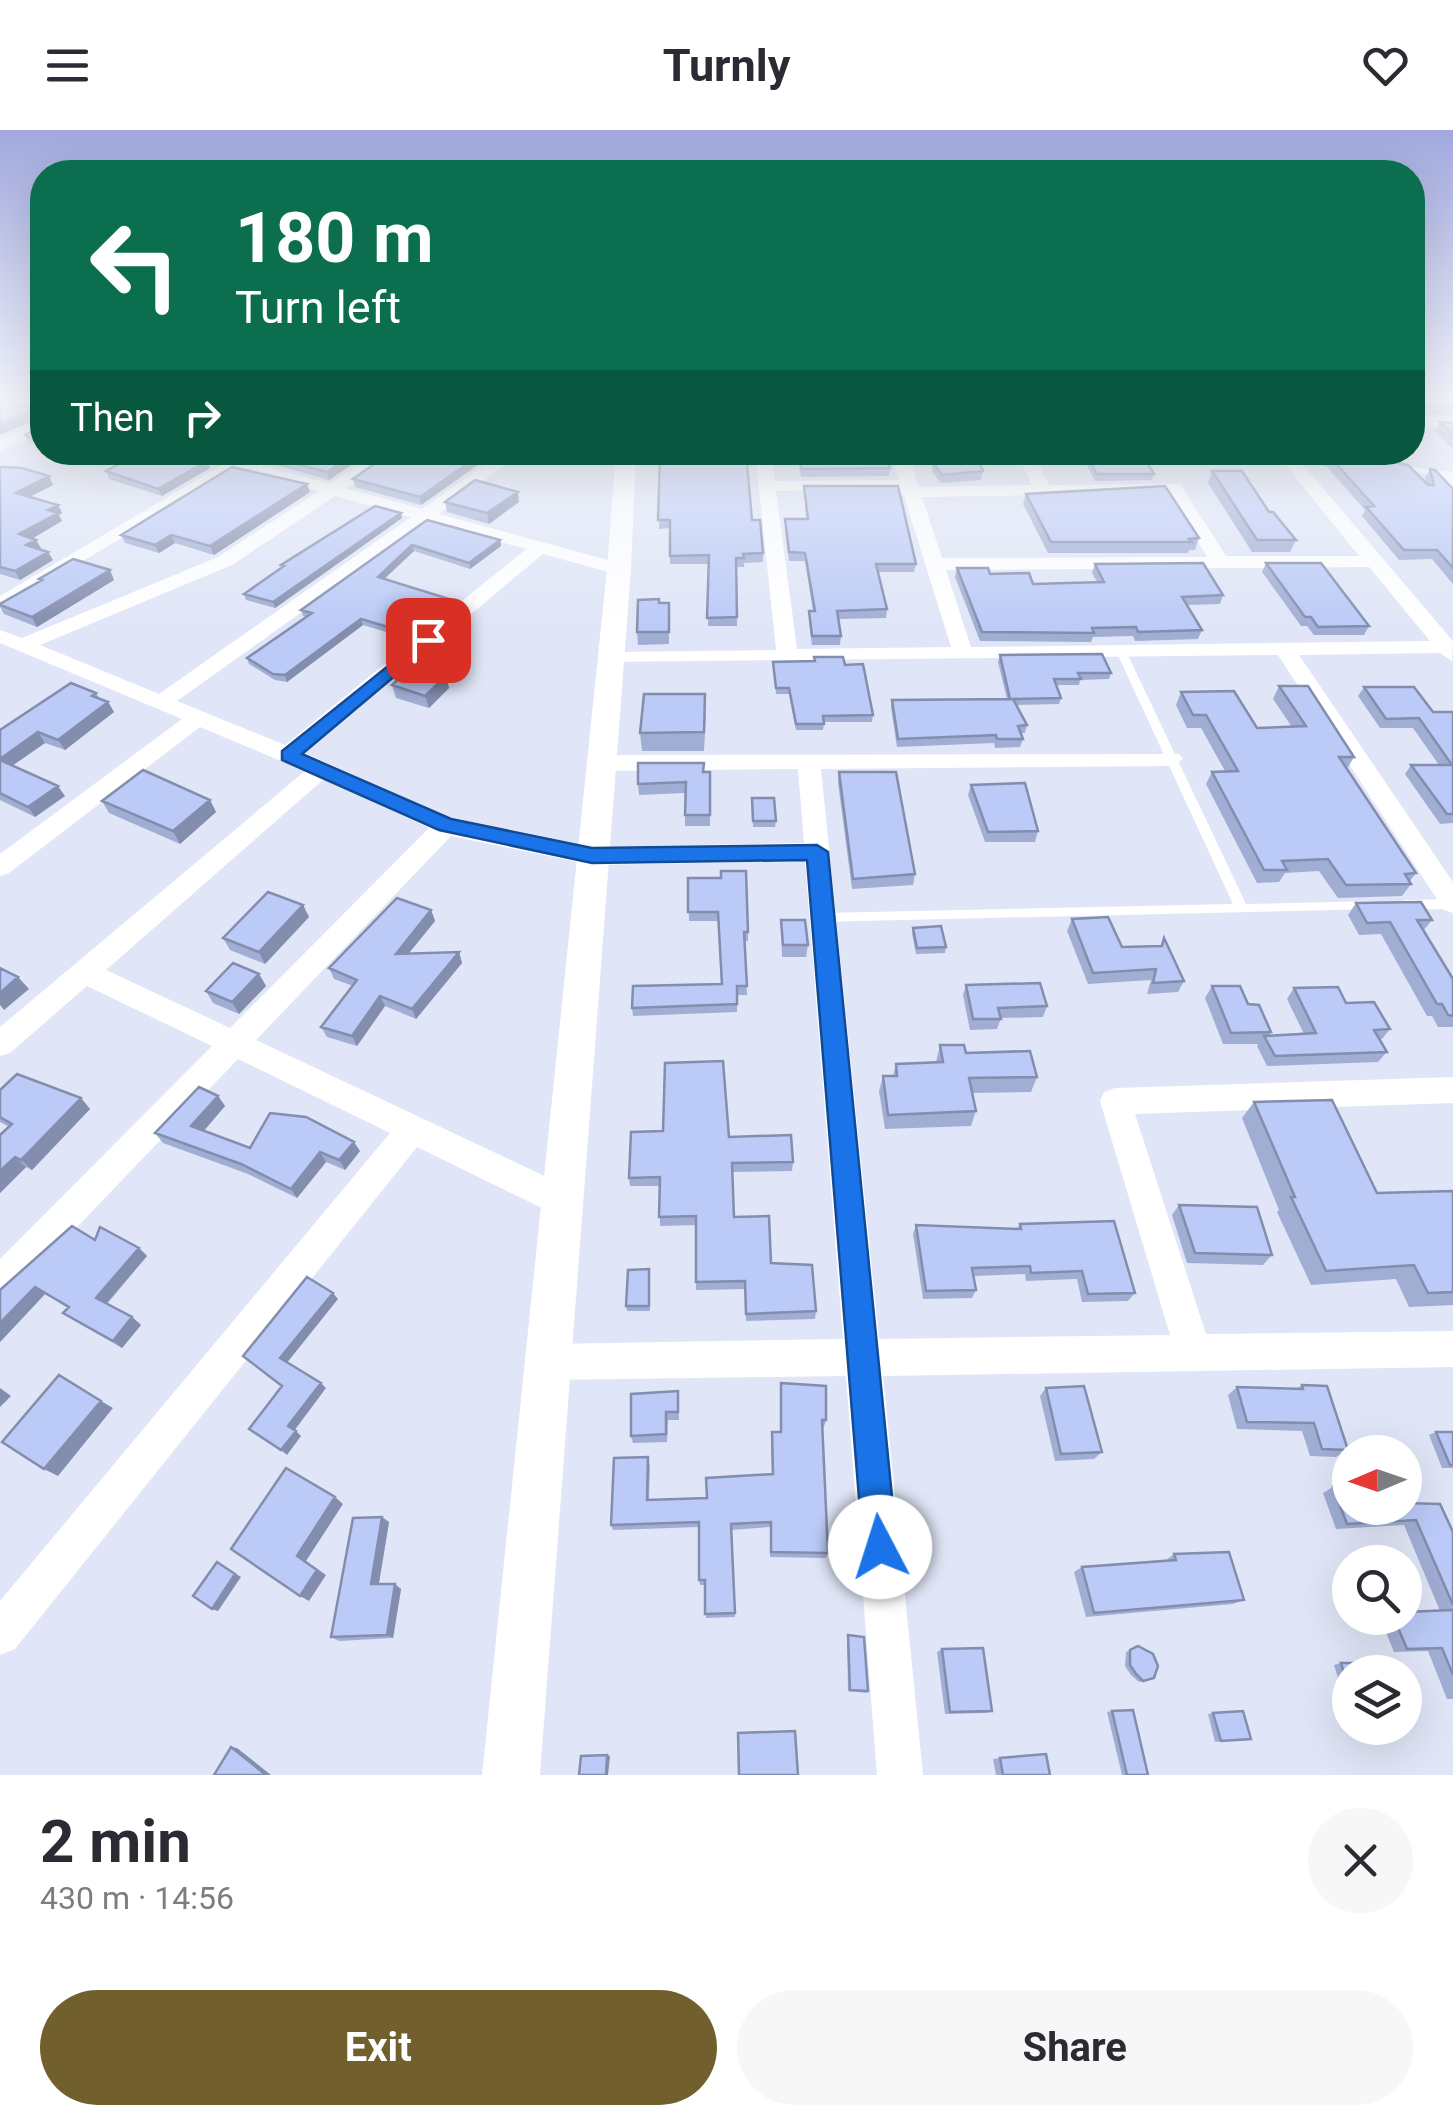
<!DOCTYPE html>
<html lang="en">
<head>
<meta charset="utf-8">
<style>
	body { margin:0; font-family:Roboto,sans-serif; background:#f7f7f7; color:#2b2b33; height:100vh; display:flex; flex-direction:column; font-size:38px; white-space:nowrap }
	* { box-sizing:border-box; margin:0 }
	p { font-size:32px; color:#7c7c81 }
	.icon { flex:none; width:55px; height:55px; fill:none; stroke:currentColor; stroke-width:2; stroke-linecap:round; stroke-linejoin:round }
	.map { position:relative; height:1645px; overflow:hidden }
	.sheet { display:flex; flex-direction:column; background:#fff; flex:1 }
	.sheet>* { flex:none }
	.hud { position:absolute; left:30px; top:30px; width:1395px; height:305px; border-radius:40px; box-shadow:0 10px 40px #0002; background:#0b6e4f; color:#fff; overflow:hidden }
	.needle { width:65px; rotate:268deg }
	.buttons { position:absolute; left:1332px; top:1305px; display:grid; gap:20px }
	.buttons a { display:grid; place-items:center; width:90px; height:90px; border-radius:50%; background:#fff; box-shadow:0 10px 40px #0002; font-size:50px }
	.pin { position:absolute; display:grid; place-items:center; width:85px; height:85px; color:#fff; margin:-42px; border-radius:20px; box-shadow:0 5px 15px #0006 }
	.me { position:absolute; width:110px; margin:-55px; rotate:355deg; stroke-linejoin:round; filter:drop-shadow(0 0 8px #0008) }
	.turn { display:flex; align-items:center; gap:35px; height:210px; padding:0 40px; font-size:45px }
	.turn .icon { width:130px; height:130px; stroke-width:2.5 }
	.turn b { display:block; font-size:70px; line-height:85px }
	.then { display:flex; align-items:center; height:95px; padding:0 40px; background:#0003; gap:20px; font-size:38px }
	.round { display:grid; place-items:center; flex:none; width:105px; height:105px; border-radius:52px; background:#f7f7f7 }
	.headline { display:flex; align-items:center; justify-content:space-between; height:170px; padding:0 40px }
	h1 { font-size:60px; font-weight:700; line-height:75px }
	.cta { display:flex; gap:20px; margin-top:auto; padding:20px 40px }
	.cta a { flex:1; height:115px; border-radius:60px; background:#71602e; color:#fff; font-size:40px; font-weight:700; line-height:115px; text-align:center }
	.cta a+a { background:#f7f7f7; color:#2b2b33 }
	header { display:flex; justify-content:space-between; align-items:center; height:130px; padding:0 40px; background:#fff; font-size:45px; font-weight:700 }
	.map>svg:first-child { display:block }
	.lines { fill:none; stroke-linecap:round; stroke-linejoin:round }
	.service { fill:#fff; fill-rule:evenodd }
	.minor { fill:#fff; fill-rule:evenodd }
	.tertiary { fill:#fff; fill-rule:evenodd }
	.wall { fill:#a1aed4 }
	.shaded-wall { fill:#838dad }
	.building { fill:#bbcaf7; stroke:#838dad; stroke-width:2.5 }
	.route { fill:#1a73e8; stroke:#114b97; stroke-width:2.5 }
</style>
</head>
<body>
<header><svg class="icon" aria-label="menu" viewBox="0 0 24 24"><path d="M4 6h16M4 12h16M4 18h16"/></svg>Turnly<svg class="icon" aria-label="heart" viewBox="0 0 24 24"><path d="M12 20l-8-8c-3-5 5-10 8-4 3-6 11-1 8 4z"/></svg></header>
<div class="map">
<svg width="1453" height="1645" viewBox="0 0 1453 1645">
	<rect width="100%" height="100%" fill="#e0e6f7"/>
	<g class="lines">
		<path class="service" d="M1305 322H1327L1338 326 1334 328Z
			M1392 334 1453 343V349L1395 338H1392Z
			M1121 518 1126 521 1246 774 1372 771 1377 773 1379 776 1377 779 818 792 816 788 823 783 1233 774 1116 521Z
			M1453 769V779L1404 780 1397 775 1404 770Z"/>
		<path class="minor" d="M0 268 42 276V285L0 274Z
			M1412 285 1453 289V299L1412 295Z
			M42 291V302L0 321V310Z
			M187 322C208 322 229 324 249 326V332L330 354 378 322H398L346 358 422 379 503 322H522L439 384 626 435V443L619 445 543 424 305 623 452 689 592 717 804 713 798 639 600 641 588 633 600 625 1179 624 1183 629 1171 636 821 639 879 1209 1170 1205 1100 971 1104 962 1115 958 1453 947V973L1135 984 1206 1204 1453 1201V1237L883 1246 923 1645H877L846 1246 548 1250 535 1245 530 1232 535 1219 548 1214 843 1209 805 731 592 735 451 706 256 910 574 1060 579 1071 574 1082 562 1086 550 1082 417 1017 15 1519 0 1525V1471L390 1003 238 929 12 1165 0 1170V1129L212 916 87 856 10 923 0 926V897L305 641 200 597 9 743 0 746V724L182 589 0 513V500L22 508 218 427 319 361 238 339 0 480V466L222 335ZM335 366 411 387 159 564 40 515 232 435ZM428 392 526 419 285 615 177 571ZM324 649 429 698 230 898 106 840Z
			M755 322H771L775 351 899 350 891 322H907L919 357 1032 355 1016 322H1032L1049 355 1180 354 1226 426H1359L1275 322H1292L1453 511 1452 531 1440 523 1299 525 1453 752V783L1444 780 1278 525 603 532 600 528 610 522 776 520ZM897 360 904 366 951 517 797 519 776 361ZM1169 363 1207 427 942 428 922 367ZM1369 437 1430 511 971 517 946 440Z
			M1446 340 1453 342V356L1438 345Z"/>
		<path class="tertiary" d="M616 322H636L631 439 540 1645H482L607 439Z"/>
	</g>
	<path class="wall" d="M20 268H42V318L29 312 25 305 42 295V273Z
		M1412 268H1453V286L1416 282 1412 278Z
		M1440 292 1453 293V319L1435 301Z
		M271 322H370L329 350 268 333 265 326Z
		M391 322H496L421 375 355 357 353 349Z
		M660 322H753L752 327H746L752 390 763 423V432L744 433V437H736L737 496H708L709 434H670V398L659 399Z
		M774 322H888L887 327H885L890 338 889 346 801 347 798 326H775Z
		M933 322H975L983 341 981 350 941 353 932 342Z
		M1056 322H1141L1154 344 1152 350 1095 351 1084 330H1061Z
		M1320 322H1340L1426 353 1425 348 1430 339 1453 359V454L1432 429 1399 430 1362 386 1365 380 1326 336 1318 335V328Z
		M1347 322H1402L1391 324 1388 328Z
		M207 331 210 338 162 366 109 349 106 341Z
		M0 338 49 346 53 355 30 367 58 375 62 383 59 385 62 391 32 409 41 418 39 419 53 430 20 450 0 444Z
		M1212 341 1269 382 1296 410 1290 422H1252L1208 353Z
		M804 356 916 434 914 442H878L887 479 886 488 838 489 841 506 840 515H812L809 490V481H813L805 431H789L785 389H806Z
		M310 362 214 425 175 413 159 423 125 413 121 405Z
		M1026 364 1199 408 1195 420H1189L1188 423H1048L1023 374Z
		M445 372H519L489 394 447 382Z
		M401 383 402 388 275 478 246 470 244 464 282 438 281 435Z
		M427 390 500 410 501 416 470 439 414 421 384 448 450 475 409 509 363 495 287 552 275 550 249 534 247 528 306 487 303 486 301 480Z
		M1266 433 1369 496 1364 505H1314L1307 496H1301L1262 442Z
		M1095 434 1223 465 1220 474 1187 475 1202 500 1198 509 1135 511 1133 506 1093 507 1091 512 980 511 955 447 957 438 1033 454 1097 452 1092 443Z
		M39 449 114 450 37 497 4 484 0 477V474L40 451Z
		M659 473H669V514L638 515 637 502Z
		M1000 525 1111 543 1109 549 1080 550 1079 555H1057L1061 568 1059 574 1016 575 1027 595 1025 603H1021L1023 609 1020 617 995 618 994 613 897 617 891 578 892 570 1007 569 998 532Z
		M815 531 845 535 873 585 872 592H824L823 600H796L789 564H776L773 532Z
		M446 546 449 558 429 578 396 568 392 555Z
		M1279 556 1354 627 1347 639 1416 743 1410 751 1411 754 1402 766 1338 768 1319 741 1285 743 1279 752 1257 753 1206 654 1212 642 1225 641 1201 598H1187L1176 575 1181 562 1257 598 1292 597 1273 569Z
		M1364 557 1433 582H1453V693L1440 694 1405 644 1411 635H1439L1413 598H1380L1358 566Z
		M96 563 100 569 108 572 114 582 65 620 45 613 12 636 65 666 35 687 0 670V600Z
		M706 583 704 621H642L640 603Z
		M703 642H710V696H685V663L639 665 638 654Z
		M839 642 915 744 913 755 852 759 838 653Z
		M971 655 1038 701 1035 712H985L968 665Z
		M752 668 776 691 775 697H753Z
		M210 670 216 682 180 714 109 683 102 671Z
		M688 748 748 802V811H745L747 865H737V882L633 886 632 878 721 854 718 791H689Z
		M1356 773 1432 790 1423 801 1453 849V897H1438L1432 886H1427L1381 804 1359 805 1348 785Z
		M303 775 309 787 265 834 230 820 223 808Z
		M431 780 435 791 409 823 459 822 462 833 416 889 385 876 357 916 327 907 321 897 353 856 334 849 329 838Z
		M1072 789 1122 817 1160 816 1164 808 1184 851 1178 862 1147 864 1151 850 1088 854 1067 801Z
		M781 790 808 815 806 827H782Z
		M913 798 946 817 945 823 916 824 912 804Z
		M259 844 266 856 239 884 213 873 206 861Z
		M966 855 1047 876 1043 887 1001 888 997 899 970 900 963 865Z
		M1212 856 1248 874 1271 902 1269 905 1304 904 1287 869 1294 858 1346 873 1390 899 1382 909H1380L1387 922 1378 932 1267 936 1257 916 1258 914H1223L1205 868Z
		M940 915 966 923 1037 947 1031 962 972 963 976 981 971 996 885 999 879 961 883 946H893L896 934 936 932Z
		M0 960 81 968 90 979 32 1040 26 1037 0 1063V1005L9 997 0 992Z
		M218 966 225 976 204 1001 250 1018 360 1021 345 1040 326 1032 297 1068 248 1044 163 1013 155 1003Z
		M1254 972 1377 1063 1453 1061V1175L1409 1177 1396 1149 1311 1155 1277 1082 1279 1080 1242 988Z
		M729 1007 793 1032 792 1041 732 1042 734 1087 771 1133 816 1181 815 1189 746 1191 745 1159 696 1160V1095L660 1096V1056H630L629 1048Z
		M1179 1075 1272 1125 1263 1135 1187 1133 1172 1085Z
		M1020 1094 1135 1163 1128 1171 1082 1172 1077 1149 1026 1151 1025 1144 974 1146 976 1160 972 1168 923 1169 913 1104 916 1095 1017 1099Z
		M95 1110 139 1118 147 1126 107 1174 132 1187 141 1195 122 1218 73 1190 63 1183 68 1178 45 1164 0 1212V1160Z
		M649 1139 650 1181H627L626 1176Z
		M781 1253 826 1290 824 1297H822L828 1423 826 1428 770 1427V1397L731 1400 735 1487 706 1488 705 1455H700L699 1450V1397L613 1400 611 1395 650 1333 649 1370 707 1368 772 1344 771 1308 772 1302H780Z
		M1302 1255 1348 1320 1336 1327 1310 1326 1302 1301 1237 1299 1228 1265 1237 1257 1296 1259Z
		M1046 1258 1102 1322 1094 1329 1055 1331 1040 1266Z
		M678 1261 679 1290H668L667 1312 633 1313 631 1306Z
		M1436 1302H1453V1338H1442L1429 1305Z
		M1333 1357 1350 1378H1405L1453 1402V1569H1447L1428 1521 1394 1522 1380 1488H1405L1440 1481 1404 1395 1336 1399 1323 1363Z
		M389 1392 379 1454 401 1459 393 1508 339 1511 331 1507Z
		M1174 1424 1244 1470 1233 1474 1086 1487 1074 1442 1082 1437 1165 1431Z
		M848 1505 868 1561 867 1563 848 1561 847 1507Z
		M1138 1516 1154 1548 1139 1552 1131 1545 1125 1536 1126 1522Z
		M942 1519 992 1581 986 1583 945 1584 937 1522Z
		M1341 1533 1350 1542V1564H1343L1334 1535Z
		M1112 1581 1148 1645H1122L1107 1582Z
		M1213 1583 1251 1609 1215 1612 1208 1584Z
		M1000 1628 1050 1645H996L993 1629Z"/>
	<path class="shaded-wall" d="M35 279 39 288 0 305V294Z
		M60 322H75L63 327Z
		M357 322H370L329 350 327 342Z
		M484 322H496L421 375 420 367Z
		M207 331 210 338 162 366 158 359Z
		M49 346 53 355 21 371 16 363Z
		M307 354 310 362 214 425 210 416Z
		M518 362 519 372 489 394 487 383Z
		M58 375 62 383 59 385 62 391 24 413 19 404 48 380Z
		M401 383 402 388 275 478 273 472Z
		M171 405 175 413 159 423 155 415Z
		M36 410 41 418 31 424 26 415Z
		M500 410 501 416 470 439 469 433Z
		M412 415 414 421 380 453 378 447Z
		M48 422 53 430 20 450 15 441Z
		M110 440 114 450 37 497 32 487Z
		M449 469 450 475 409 509 408 503Z
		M361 489 363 495 287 552 285 545Z
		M446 546 449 558 429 578 425 566Z
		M108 572 114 582 65 620 58 610Z
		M38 602 45 613 6 640 0 632V629Z
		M58 656 65 666 35 687 28 677Z
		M210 670 216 682 180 714 173 701Z
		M303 775 309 787 265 834 259 822Z
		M431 780 435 791 400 834 396 824Z
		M459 822 462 833 416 889 412 879Z
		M259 844 266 856 239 884 232 872Z
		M18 847 29 859 4 880 0 875V863Z
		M380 866 385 876 357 916 352 906Z
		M218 966 225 976 199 1006 191 996Z
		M81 968 90 979 32 1040 21 1030Z
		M354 1012 360 1021 345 1040 339 1030Z
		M320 1022 326 1032 297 1068 291 1059Z
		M15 1027 26 1037 0 1063V1041Z
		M139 1118 147 1126 105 1175 96 1168Z
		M35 1157 45 1164 0 1212V1193Z
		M333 1163 338 1169 286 1234 280 1228Z
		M132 1187 141 1195 122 1218 113 1211Z
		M321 1253 326 1258 294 1301 288 1296Z
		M0 1258 11 1266 0 1277Z
		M101 1271 113 1278 58 1346 44 1339Z
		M296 1301 301 1306 287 1325 281 1320Z
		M335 1367 343 1374 306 1431 326 1445 309 1471 300 1466 297 1426Z
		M382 1387 389 1392 378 1458 371 1454Z
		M222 1435 241 1447 218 1481 212 1479Z
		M395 1454 401 1459 393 1508 387 1505Z
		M231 1617 237 1618 271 1645H266Z
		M607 1625 610 1626 608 1645H606Z"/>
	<path class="building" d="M41 268H42V312L25 305 42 295Z
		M1416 268H1453V277L1421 273Z
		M0 269 35 279 0 294Z
		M1440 292 1453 293V305Z
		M142 322H178L207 331 158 359 106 341Z
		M271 322H357L327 342 265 326Z
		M391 322H484L420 367 353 349Z
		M660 322H746L752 390H760L763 423 743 424 744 428H736L737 487 707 488 709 425 670 426V390H658Z
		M799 322H882L890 338 801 339Z
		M934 322H975L983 341 942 345 934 334Z
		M1062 322H1141L1154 344H1097L1085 323Z
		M1322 322H1340L1408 335 1428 355H1434L1430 339 1435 340 1453 359V438L1437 420H1404L1366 377 1374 376 1330 327 1322 326Z
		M2 337 22 338 49 346 16 363 58 375 48 380 58 383 19 404 36 410 26 415 48 422 15 441 0 437V338Z
		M232 337 307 354 210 416 171 405 155 415 121 405Z
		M1212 341H1242L1269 382H1273L1296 410H1257Z
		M475 350 518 362 487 383 445 372Z
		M804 356H898L916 434H876L887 479 837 481 841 506H812L809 481H815L805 423 789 422 785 389H808Z
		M1165 356 1199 408 1189 409 1192 412H1051L1026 364Z
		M375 376 401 383 273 472 244 464 284 436 281 435Z
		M427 390 500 410 469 433 412 415 378 447 449 469 408 503 361 489 285 545 273 544 247 528 312 483 301 480Z
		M73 429 110 440 32 487 0 475V474L42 450 39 449Z
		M1203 433 1223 465 1182 467 1202 500 1138 502 1136 497 1092 498 1094 503 982 502 957 438H988L990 444 1029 443 1033 454 1104 452 1095 434Z
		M1266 433H1321L1369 496 1318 497 1311 487H1305Z
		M659 469V473H669V502H637L638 470Z
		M1102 524 1111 543H1078L1081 549H1054L1061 568 1010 569 1000 525Z
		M814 527H843L845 535 863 534 873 585 823 586 824 594H796L789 558H776L773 532 815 531Z
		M413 536 446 546 425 566 392 555Z
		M71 553 96 563 92 566 108 572 58 610 38 602 0 629V600Z
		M1279 556H1308L1354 627H1339L1416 743 1405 744 1411 754 1346 755 1328 729 1282 731 1287 740H1264L1212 642 1238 641 1206 585H1193L1181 562 1234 561 1257 598 1306 596Z
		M1364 557H1414L1433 582H1453V684H1447L1411 635H1452L1419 588 1386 589Z
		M644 564H705L704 602 640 603Z
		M1013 569 1027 595 1018 596 1023 609H997L996 605 898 609 892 570Z
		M0 630 58 656 28 677 0 663Z
		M638 633H704L703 642H710V685H685L686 652 638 654Z
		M143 640 210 670 173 701 102 671Z
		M839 642H896L915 744 853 749Z
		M1025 653 1038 701 988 702 971 655Z
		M752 668H774L776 691H753Z
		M721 741H746L748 802H744L747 856H737V874L632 878 633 856 722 854 718 782H688V748H721Z
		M268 762 303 775 259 822 223 808Z
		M397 768 431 780 396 824 459 822 412 879 380 866 352 906 321 897 357 850 329 838Z
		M1421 772 1432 790H1417L1453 849V886L1448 885 1442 874H1437L1390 792 1367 793 1356 773Z
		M1108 787 1122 817 1162 816 1164 808 1184 851 1153 853 1156 839 1093 843 1072 789Z
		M781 790H805L808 815H783Z
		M941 796 946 817 917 818 913 798Z
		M233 833 259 844 232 872 206 861Z
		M0 838 18 847 0 863Z
		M1040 853 1047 876 998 878 1001 889H973L966 855Z
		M1212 856H1240L1248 874 1259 875 1271 902 1231 903Z
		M1338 857 1346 873 1374 872 1390 899 1374 900 1387 922 1275 926 1264 906 1316 903 1294 858Z
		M940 915H964L966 923 1030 921 1037 947 969 948 976 981 888 985 883 946H897L896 934 943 932Z
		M723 931 729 1007 791 1005 793 1032 732 1033 734 1087 769 1086 771 1133 812 1135 816 1181 746 1184 745 1151 696 1152V1086L659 1087 660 1047 629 1048 631 1002 663 1001 665 933Z
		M17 944 81 968 21 1030 15 1027 0 1041V1005L12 994 0 987V960Z
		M199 957 218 966 191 996 250 1018 270 983 306 987 354 1012 339 1030 320 1022 291 1059 241 1034 155 1003Z
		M1332 970 1377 1063 1453 1061V1162L1428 1163 1414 1135 1326 1141 1291 1067H1295L1254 972Z
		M1179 1075 1257 1077 1272 1125 1195 1123Z
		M1114 1091 1135 1163 1088 1164 1082 1141 1031 1143 1030 1136 972 1138 976 1160 926 1161 916 1095 1021 1099 1020 1094Z
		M72 1096 95 1110 100 1097 139 1118 96 1168 132 1187 113 1211 63 1183 69 1177 35 1157 0 1193V1160Z
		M649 1139V1176H626L628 1140Z
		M307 1147 333 1163 280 1228 321 1253 288 1296 296 1301 281 1320 249 1299 282 1256 243 1226Z
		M59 1245 101 1271 44 1339 2 1312Z
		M781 1253 826 1256V1290H822L828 1423 771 1422V1392L731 1394 735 1483 705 1484V1450H699V1392L611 1395 614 1328 648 1327 647 1370 707 1368 706 1348 773 1344 772 1302H781Z
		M1302 1255 1327 1256 1348 1320 1322 1319 1314 1293 1247 1292 1237 1257 1303 1259Z
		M1084 1256 1102 1322 1061 1324 1046 1258Z
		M678 1261V1282H666V1304L631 1306V1264Z
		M1436 1302H1453V1335H1450Z
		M286 1338 335 1367 297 1426 317 1440 300 1466 231 1419Z
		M1333 1357H1350V1378H1405V1373L1440 1374 1453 1402V1475L1416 1390 1347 1394Z
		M382 1387 371 1454H395L387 1505 331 1507 353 1388Z
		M1229 1422 1244 1470 1094 1483 1082 1437 1176 1430 1174 1424Z
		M217 1432 235 1444 212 1479 193 1466Z
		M1453 1480V1545L1442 1518 1407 1519 1394 1488H1405V1482Z
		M848 1505 864 1507 868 1561 850 1560Z
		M1138 1516 1153 1524 1158 1536 1154 1548 1143 1551 1136 1544 1130 1535V1520Z
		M983 1518 992 1581 950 1582 942 1519Z
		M1341 1533H1377L1381 1542H1350V1562Z
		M1133 1580 1148 1645H1127L1112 1581Z
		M1243 1581 1251 1609 1221 1611 1213 1583Z
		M795 1601 798 1645H739L738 1603Z
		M231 1617 266 1645H214Z
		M1046 1624 1050 1645H1003L1000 1628Z
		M607 1625 606 1645H579L581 1626Z"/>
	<linearGradient id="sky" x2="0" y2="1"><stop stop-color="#a1a8de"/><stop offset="0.54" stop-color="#f1f4fb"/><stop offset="1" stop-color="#f1f4fb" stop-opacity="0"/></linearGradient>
	<rect width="1453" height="498" fill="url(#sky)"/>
	<path class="route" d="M428 504 437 510 434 513 302 624 451 689 592 718 817 715 828 722 897 1417 892 1429 880 1434 868 1429 863 1417 807 730 592 733 439 700 282 630V621Z"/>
</svg>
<div class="buttons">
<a><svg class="needle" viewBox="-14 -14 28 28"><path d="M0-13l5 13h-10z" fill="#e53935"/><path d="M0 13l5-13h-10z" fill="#7c7c81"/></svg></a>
<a><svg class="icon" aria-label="search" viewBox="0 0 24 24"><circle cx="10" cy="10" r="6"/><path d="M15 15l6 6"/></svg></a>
<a><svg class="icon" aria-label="layers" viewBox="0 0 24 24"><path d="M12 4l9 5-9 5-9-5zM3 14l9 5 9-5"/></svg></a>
</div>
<div class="pin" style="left:428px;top:510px;background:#d93025"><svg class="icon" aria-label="arrive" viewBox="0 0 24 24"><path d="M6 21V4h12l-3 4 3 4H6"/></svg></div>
<svg class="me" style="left:880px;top:1417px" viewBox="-20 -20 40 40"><circle r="19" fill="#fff"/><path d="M0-13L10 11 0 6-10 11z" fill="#1a73e8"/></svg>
<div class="hud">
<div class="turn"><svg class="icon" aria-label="left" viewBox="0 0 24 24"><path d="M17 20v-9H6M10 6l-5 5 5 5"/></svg><div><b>180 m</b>Turn left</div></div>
<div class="then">Then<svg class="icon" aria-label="right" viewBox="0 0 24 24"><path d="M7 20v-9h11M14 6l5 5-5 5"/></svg></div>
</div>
</div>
<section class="sheet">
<div class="headline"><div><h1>2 min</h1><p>430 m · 14:56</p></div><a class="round"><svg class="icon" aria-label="close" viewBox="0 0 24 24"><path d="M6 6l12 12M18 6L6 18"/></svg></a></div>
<div class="cta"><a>Exit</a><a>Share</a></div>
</section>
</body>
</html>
